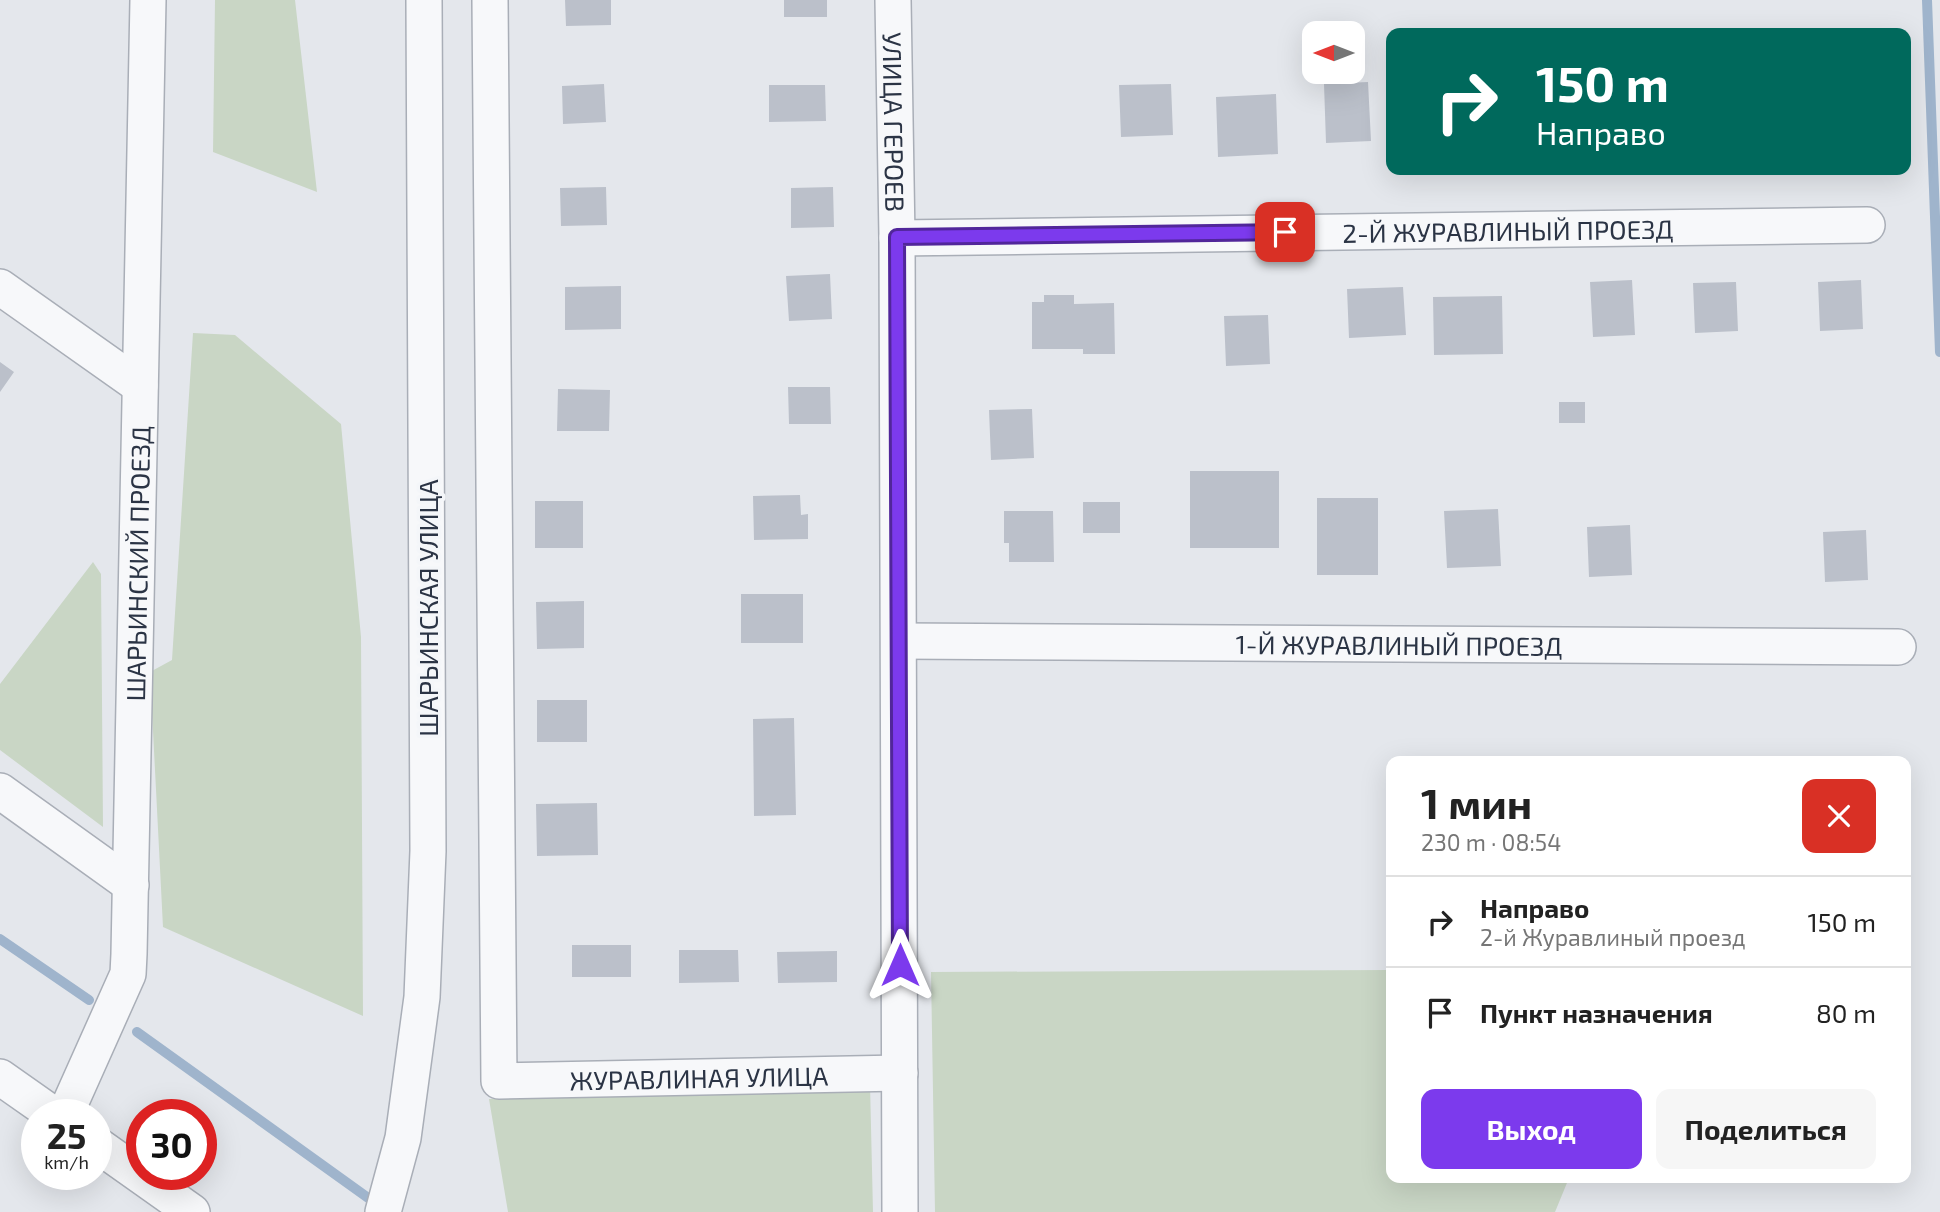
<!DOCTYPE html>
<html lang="ru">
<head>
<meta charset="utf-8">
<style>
	body { margin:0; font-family:"Exo 2",sans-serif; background:#f6f6f6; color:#222; height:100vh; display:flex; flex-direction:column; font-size:26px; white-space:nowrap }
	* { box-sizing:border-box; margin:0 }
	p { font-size:23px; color:#767676 }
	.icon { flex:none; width:38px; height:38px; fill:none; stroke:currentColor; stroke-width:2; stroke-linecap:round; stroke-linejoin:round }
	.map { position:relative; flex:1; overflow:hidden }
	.panel { position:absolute; left:1386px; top:756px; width:525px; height:427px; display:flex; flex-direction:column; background:#fff; border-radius:14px; box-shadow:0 7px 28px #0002 }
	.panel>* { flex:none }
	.guide { position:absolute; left:1386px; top:28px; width:525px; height:147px; border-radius:14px; box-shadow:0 7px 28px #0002; background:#00695c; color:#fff; overflow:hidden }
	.needle { width:46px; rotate:270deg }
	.controls { position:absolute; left:1302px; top:21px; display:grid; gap:14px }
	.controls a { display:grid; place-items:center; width:63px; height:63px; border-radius:14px; background:#fff; box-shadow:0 7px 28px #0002; font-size:35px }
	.speed { position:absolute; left:21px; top:1099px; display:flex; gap:14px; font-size:35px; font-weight:700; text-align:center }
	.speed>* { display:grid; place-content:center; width:91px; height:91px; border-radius:50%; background:#fff; box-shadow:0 7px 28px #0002; line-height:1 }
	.speed small { font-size:18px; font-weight:400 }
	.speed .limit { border:10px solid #d22; background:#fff; color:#111 }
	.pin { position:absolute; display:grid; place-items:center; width:60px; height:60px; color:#fff; margin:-30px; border-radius:14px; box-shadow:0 4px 10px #0006 }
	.me { position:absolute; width:77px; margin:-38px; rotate:0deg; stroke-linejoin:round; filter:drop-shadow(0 0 5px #0008) }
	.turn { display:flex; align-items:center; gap:24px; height:147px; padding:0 35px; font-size:32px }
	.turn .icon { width:91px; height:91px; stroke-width:2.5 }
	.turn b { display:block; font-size:49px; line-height:60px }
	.round { display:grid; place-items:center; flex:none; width:74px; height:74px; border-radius:14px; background:#f6f6f6 }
	.head { display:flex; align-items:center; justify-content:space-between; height:119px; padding:0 35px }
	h1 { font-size:42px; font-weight:700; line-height:52px }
	.action { display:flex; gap:14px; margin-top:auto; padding:14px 35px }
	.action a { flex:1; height:80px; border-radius:14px; background:#7c3aed; color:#fff; font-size:28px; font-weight:700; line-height:80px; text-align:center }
	.action a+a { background:#f6f6f6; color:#222 }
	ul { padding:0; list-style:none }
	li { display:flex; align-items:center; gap:21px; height:91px; padding:0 35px; border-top:2px solid #e0e0e0 }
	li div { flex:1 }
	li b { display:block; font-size:26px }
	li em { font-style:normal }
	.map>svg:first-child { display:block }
	.green { fill:#c9d6c5 }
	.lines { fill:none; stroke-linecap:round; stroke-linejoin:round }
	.stream { stroke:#9fb4cc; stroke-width:10 }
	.building { fill:#bbc0ca }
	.minor-casing { stroke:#a9aeb7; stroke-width:38 }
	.minor { stroke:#f7f8fa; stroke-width:35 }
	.route-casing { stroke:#51269a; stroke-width:18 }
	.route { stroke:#7c3aed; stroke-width:12 }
	.labels { text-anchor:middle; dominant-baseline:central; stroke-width:7; stroke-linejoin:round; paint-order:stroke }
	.street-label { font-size:26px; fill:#2b3445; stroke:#f4f6f9 }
</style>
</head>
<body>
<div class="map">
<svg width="1940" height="1212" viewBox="0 0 1940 1212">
	<rect width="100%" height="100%" fill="#e4e7ec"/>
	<path class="green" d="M215 0H295L317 192 213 152Z
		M193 333 235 335 341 424 361 637 363 1016 163 927 150 672 172 660Z
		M93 562 101 574 103 827 0 750V684Z
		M1391 970V1178H1569L1555 1212H935L931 972Z
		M870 1084 873 1212H508L489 1099Z"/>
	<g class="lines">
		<path class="stream" d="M1927 0 1940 352
			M0 939 89 1000
			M137 1032 378 1205"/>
	</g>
	<path class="building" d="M565 0H611V25L566 26Z
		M784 0H827V17H784Z
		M1368 82 1371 141 1326 143 1324 84Z
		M604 84 606 122 563 124 562 86Z
		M1171 84 1173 135 1121 137 1119 85Z
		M769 85H825L826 121 769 122Z
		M1276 94 1278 154 1218 157 1216 97Z
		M606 187 607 225 561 226 560 188Z
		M833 187 834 227 791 228V188Z
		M830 274 832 319 789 321 786 276Z
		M1632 280 1635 335 1593 337 1590 282Z
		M1861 280 1863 329 1820 331 1818 282Z
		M1736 282 1738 331 1695 333 1693 283Z
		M621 286V329L565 330V287Z
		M1403 287 1406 335 1349 338 1347 289Z
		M1044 295H1074V304L1114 303 1115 354H1083V349H1032V302H1044Z
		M1502 296 1503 354 1434 355 1433 297Z
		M1268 315 1270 364 1226 366 1224 316Z
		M0 362 14 372 0 392Z
		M788 387H830L831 424H789Z
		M558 389 610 390 609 431H557Z
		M1559 402H1585V423H1559Z
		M1032 409 1034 458 991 460 989 410Z
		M1190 471H1279V548H1190Z
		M800 495 801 515 808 514V539L754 540 753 496Z
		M1317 498H1378V575H1317Z
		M535 501H583V548H535Z
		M1083 502H1120V533H1083Z
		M1498 509 1501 566 1447 568 1444 511Z
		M1004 511H1053L1054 562H1009V543H1004Z
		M1630 525 1632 575 1589 577 1587 527Z
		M1866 530 1868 580 1825 582 1823 532Z
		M741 594H803V643H741Z
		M584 601V648L537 649 536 602Z
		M537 700H587V742H537Z
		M794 718 796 815 754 816 753 719Z
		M597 803 598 855 537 856 536 804Z
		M572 945H631V977H572Z
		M679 950H738L739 982 679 983Z
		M837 951V982L778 983 777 952Z"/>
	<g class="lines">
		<defs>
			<g id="minor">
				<path id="s1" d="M490 0 499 1081 900 1073"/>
				<path id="s2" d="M893 0 897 238 900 1212"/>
				<path id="s3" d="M897 238 1867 225"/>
				<path d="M0 287 140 386"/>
				<path id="s4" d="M900 641 1898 647"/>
				<path d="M0 791 131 885"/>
				<path d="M0 1077 54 1115"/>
				<path id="s5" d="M65 1115 128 974 129 954 148 0"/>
				<path d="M96 1144 192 1212"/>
				<path d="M383 1212 403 1138 422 997 428 851 424 0"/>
			</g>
		</defs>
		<use href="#minor" class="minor-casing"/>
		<use href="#minor" class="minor"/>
	</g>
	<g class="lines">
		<defs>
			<path id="route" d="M900 965 897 237 1285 232"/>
		</defs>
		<use href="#route" class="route-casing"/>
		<use href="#route" class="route"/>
	</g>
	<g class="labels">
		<g class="street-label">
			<text stroke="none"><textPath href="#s2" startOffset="122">УЛИЦА ГЕРОЕВ</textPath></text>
			<text stroke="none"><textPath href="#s3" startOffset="611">2-Й ЖУРАВЛИНЫЙ ПРОЕЗД</textPath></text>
			<text stroke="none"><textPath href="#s5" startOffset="565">ШАРЬИНСКИЙ ПРОЕЗД</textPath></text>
			<text transform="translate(427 608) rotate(-90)">ШАРЬИНСКАЯ УЛИЦА</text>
			<text stroke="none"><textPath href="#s4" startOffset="499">1-Й ЖУРАВЛИНЫЙ ПРОЕЗД</textPath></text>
			<text stroke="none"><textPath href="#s1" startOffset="1281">ЖУРАВЛИНАЯ УЛИЦА</textPath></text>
		</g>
	</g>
</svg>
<div class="controls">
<a><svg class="needle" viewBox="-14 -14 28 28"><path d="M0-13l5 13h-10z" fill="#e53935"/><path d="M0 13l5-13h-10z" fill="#767676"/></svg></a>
</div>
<div class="speed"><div>25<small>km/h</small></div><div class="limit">30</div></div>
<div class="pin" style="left:1285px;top:232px;background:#d93025"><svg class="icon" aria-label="arrive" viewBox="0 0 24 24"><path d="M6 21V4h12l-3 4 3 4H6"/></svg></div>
<svg class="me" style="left:900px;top:965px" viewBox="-20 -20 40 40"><path d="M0-17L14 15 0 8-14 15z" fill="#7c3aed" stroke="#fff" stroke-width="4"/></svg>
<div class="guide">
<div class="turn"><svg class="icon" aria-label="right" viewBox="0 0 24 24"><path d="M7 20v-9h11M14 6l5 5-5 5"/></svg><div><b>150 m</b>Направо</div></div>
</div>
<section class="panel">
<div class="head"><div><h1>1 мин</h1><p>230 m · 08:54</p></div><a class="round" style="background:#d93025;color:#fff"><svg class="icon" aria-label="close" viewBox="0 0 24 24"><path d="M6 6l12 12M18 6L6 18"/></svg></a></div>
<ul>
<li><svg class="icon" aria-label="right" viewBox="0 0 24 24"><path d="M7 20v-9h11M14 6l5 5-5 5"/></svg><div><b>Направо</b><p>2-й Журавлиный проезд</p></div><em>150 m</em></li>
<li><svg class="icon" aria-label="arrive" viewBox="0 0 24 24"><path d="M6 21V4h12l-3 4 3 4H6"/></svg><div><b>Пункт назначения</b></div><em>80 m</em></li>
</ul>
<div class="action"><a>Выход</a><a>Поделиться</a></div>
</section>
</div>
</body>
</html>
